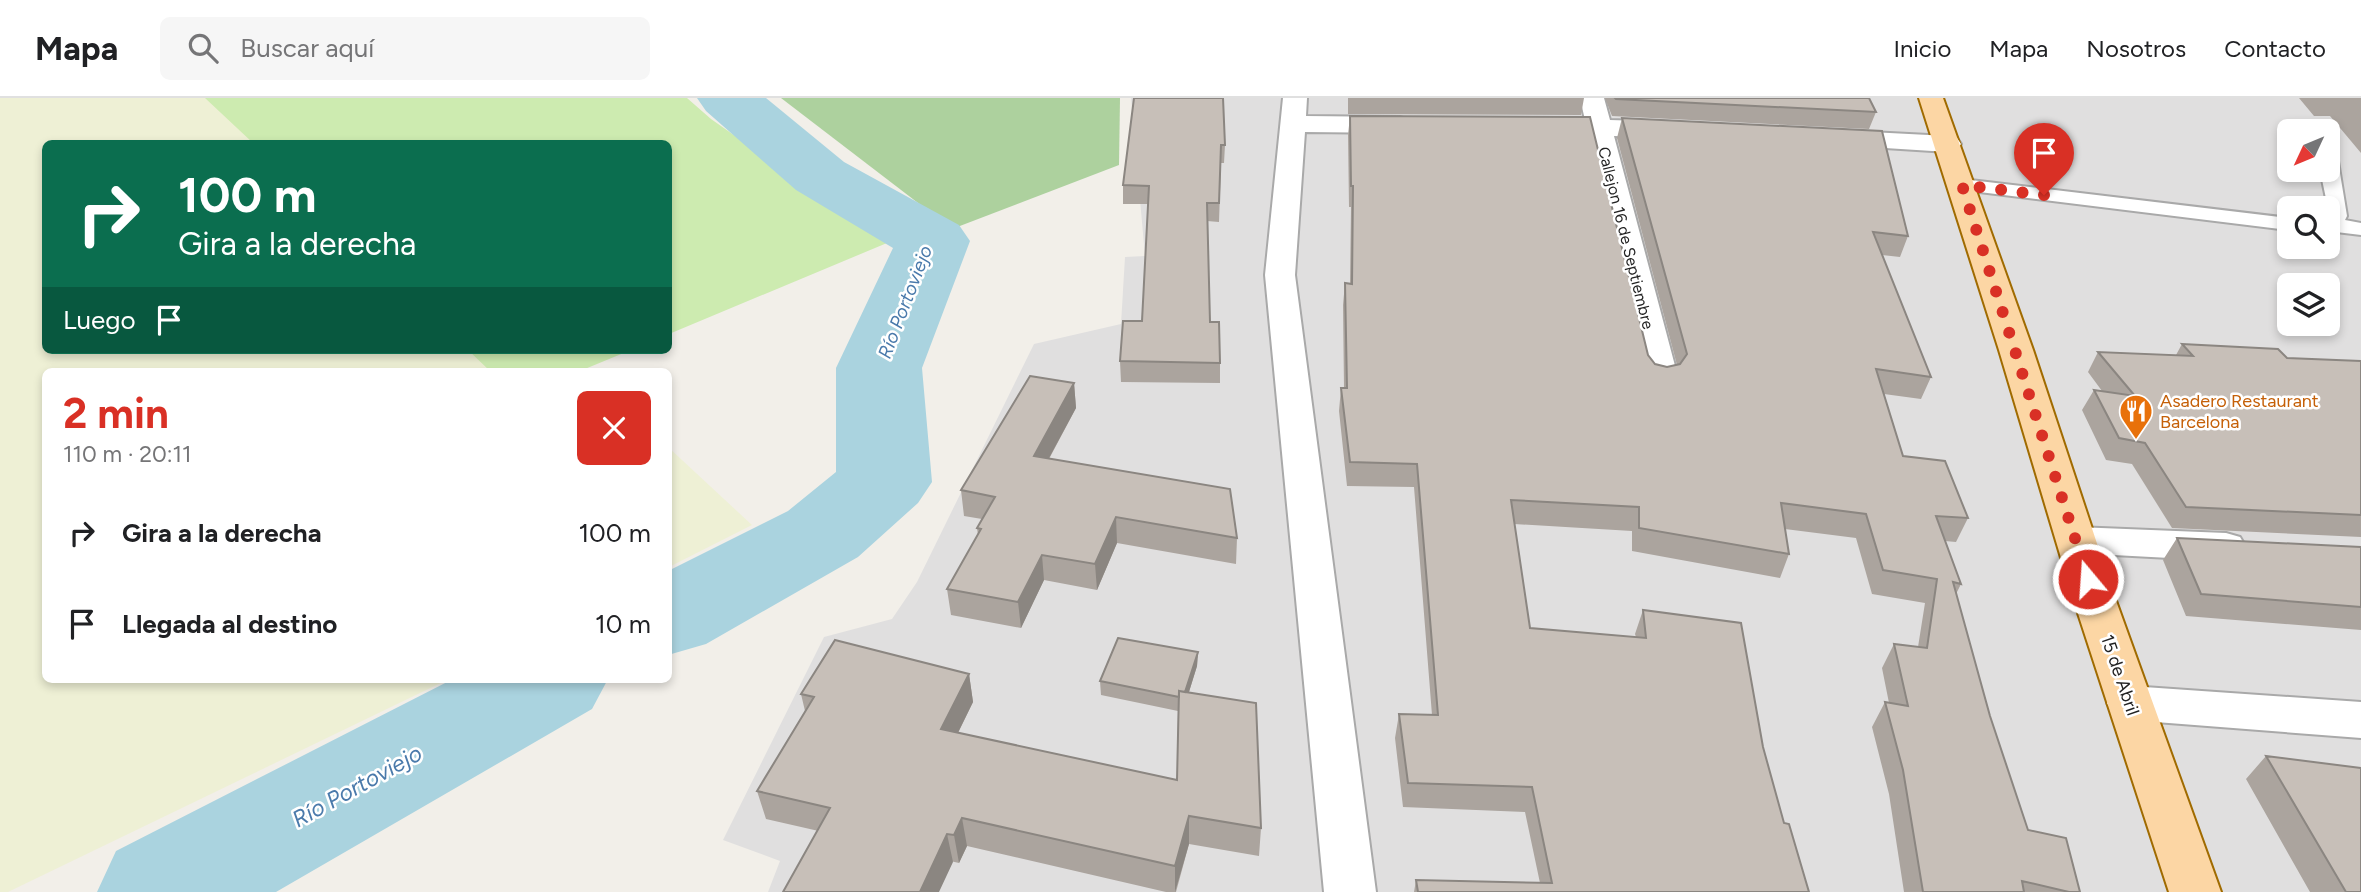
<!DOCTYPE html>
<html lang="es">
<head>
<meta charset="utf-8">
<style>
	body { margin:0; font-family:Figtree,sans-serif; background:#f6f6f6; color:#202124; height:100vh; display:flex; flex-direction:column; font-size:26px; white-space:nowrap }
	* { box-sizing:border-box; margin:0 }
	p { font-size:23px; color:#757577 }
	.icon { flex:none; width:38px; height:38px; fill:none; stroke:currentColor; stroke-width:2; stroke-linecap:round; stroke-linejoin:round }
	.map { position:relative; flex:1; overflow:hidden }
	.details { position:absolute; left:42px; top:270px; width:630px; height:315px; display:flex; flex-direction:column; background:#fff; border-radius:10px; box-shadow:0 4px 10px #0003 }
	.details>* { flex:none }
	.hud { position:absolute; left:42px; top:42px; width:630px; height:214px; border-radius:10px; box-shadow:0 4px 10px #0003; background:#0b6e4f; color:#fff; overflow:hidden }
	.needle { width:46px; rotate:226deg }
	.controls { position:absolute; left:2277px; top:21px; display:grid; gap:14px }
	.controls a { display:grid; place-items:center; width:63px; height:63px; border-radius:10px; background:#fff; box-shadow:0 4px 10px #0003; font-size:35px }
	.pin { position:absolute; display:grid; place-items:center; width:60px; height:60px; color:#fff; margin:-72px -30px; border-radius:50% 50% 50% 0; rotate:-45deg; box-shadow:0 0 7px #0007 }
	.pin .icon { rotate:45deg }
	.me { position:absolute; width:77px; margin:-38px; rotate:342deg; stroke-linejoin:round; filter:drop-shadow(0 0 5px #0008) }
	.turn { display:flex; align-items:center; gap:24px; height:147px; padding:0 21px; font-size:32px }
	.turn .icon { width:91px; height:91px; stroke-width:2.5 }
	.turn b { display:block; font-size:49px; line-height:60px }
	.then { display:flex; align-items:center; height:66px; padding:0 21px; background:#0003; gap:14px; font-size:26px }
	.round { display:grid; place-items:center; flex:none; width:74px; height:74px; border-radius:10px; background:#f6f6f6 }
	.head { display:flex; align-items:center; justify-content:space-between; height:119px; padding:0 21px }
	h1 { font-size:42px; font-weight:700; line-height:52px; color:#d93025 }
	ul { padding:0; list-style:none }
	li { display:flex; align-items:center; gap:21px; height:91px; padding:0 21px }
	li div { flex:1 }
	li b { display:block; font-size:26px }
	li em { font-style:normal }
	header { display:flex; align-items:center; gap:42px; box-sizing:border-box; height:98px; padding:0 35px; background:#fff; border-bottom:2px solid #e0e0e0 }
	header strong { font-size:33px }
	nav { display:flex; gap:38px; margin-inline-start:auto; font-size:24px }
	.search { width:490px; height:63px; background:#f6f6f6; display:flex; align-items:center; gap:18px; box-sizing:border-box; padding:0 24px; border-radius:10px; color:#757577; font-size:26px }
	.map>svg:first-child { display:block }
	.residential { fill:#e0dfdf; fill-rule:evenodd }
	.farmland { fill:#eef0d5 }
	.grass { fill:#cdebb0 }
	.forest { fill:#add19e }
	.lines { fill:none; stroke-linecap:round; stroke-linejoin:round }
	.river { fill:#aad3df; fill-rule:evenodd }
	.lane-casing { stroke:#a9a9a9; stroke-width:4 }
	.street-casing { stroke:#a9a9a9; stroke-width:4 }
	.primary-casing { stroke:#a06b00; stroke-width:4 }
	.lane { fill:#fff; fill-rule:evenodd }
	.street { fill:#fff; fill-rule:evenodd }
	.primary { fill:#fcd6a4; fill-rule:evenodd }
	.wall { fill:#aba49e }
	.shaded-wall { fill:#8b8681 }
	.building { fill:#c7bfb8; stroke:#8b8681; stroke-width:2 }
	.route { stroke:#d93025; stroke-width:12; stroke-dasharray:0 21.6 }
	.labels { text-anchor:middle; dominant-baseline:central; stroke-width:5; stroke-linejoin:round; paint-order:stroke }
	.far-street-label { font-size:16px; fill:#222; stroke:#fff }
	.food-label { font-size:18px; fill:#c56008; stroke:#fff; text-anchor:start }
	.street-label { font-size:18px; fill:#222; stroke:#fff }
	.water-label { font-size:19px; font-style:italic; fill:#4a7aab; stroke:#fff }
	.near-water-label { font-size:23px; font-style:italic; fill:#4a7aab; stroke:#fff }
</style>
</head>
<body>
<header>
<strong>Mapa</strong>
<div class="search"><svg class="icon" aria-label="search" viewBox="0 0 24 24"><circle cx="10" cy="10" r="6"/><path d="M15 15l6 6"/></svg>Buscar aquí</div>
<nav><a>Inicio</a><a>Mapa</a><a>Nosotros</a><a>Contacto</a></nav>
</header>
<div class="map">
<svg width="2361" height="794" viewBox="0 0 2361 794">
	<rect width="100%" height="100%" fill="#f2efe9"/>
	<path class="residential" d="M1131 0H2361V794H768L780 763 723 742 824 539 892 521 917 484 1034 246 1121 226 1125 159 1145 158ZM2289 33H2328V72H2289ZM2289 110H2328V149H2289ZM2289 187H2328V226H2289Z"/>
	<path class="farmland" d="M0 0H298L346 45 46 46V252H566L588 273H46V581H449L8 794H0Z
		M668 349 752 427 669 469H668Z"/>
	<path class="grass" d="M205 0H687L711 21 887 145 669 236 668 46 253 45Z
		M468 252H631L580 273H490Z"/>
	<path class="forest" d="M781 0H1120L1119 67 952 131Z"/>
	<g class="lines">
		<path class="river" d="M697 0H766L844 64 959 127 970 143 922 270 932 384 918 405 858 459 706 546 668 557V473L788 413 836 374V270L893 150 796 92 706 13Z
			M453 581H608L592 611 276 794H97L116 753Z"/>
		<defs>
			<path id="lane" d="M2328 57 2338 63 2347 118 2345 122 2361 125V137L2328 133V110L2320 72H2328Z
				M1962 81 2289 120V132L1955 91 1952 87 1955 83Z"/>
			<path id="street" d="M1283 0H1307L1306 18 1400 19 1409 22 1413 27 1409 32 1400 35 1305 34 1295 177 1376 794H1324L1265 177Z
				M1580 0H1604L1610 22 1673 24 1682 27 1686 32 1682 37 1673 40 1614 38 1678 279 1673 286 1661 289 1649 286 1644 279 1588 37 1532 33 1528 28 1532 23 1585 22Z
				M1831 32 1948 38 1957 40 1961 46 1957 52 1948 54 1822 46 1818 40 1822 34Z
				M2076 429 2226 435 2240 439 2246 449 2240 459 2226 463 2076 455 2062 451 2056 442 2062 433Z
				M2130 588 2361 604V640L2130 622 2114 617 2107 605 2114 593Z"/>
			<path id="primary" d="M1919 0H1943L2033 252 2115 500 2221 794H2169L2073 500 1999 252Z"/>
		</defs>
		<use href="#lane" class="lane-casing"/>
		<use href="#street" class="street-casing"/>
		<use href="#primary" class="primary-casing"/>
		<use href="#lane" class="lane"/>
		<use href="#street" class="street"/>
		<use href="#primary" class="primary"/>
	</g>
	<path class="wall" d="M1134 0 1225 47 1224 65H1221L1219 124 1207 123 1210 224 1220 265V285L1121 284 1120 263 1142 223 1148 106H1123V87Z
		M1348 0H1584L1581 17 1348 16Z
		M1605 0H1869L1876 14 1869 31 1612 18Z
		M2299 0H2361V55L2330 18H2314Z
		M1350 18 1648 257 1655 266 1667 269 1677 267 1617 40 1622 20 1908 138 1900 159 1882 157 1931 279 1921 301 1884 296 1903 358 1968 420 1956 444 1945 443 1961 486 1956 496 1990 618 2028 732 2080 794H1904L1889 696 1872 629 1885 604 1889 605 1882 570 1894 546 1918 549 1925 505 1872 496 1856 440 1785 431 1789 456 1780 480 1632 453V433L1514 426 1530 530 1636 539 1635 536 1643 512 1763 649 1784 725 1809 794H1414L1416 782 1540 785 1525 714 1403 709 1395 640 1399 616 1432 617 1414 389 1347 388 1339 313 1341 290H1344L1343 207 1345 185 1350 186 1351 109H1349L1348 37Z
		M2182 246 2287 260 2361 263V439L2172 430 2132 366 2106 362 2082 312 2094 292 2102 293 2088 274 2098 254 2176 257Z
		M1074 285 1076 310 1049 361 1237 440 1236 466 1117 445 1097 492 1044 482 1021 530 951 517 947 491 978 437 977 430 982 421 964 418 961 392Z
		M2177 440 2361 449V532L2186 518 2163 462Z
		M1198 554 1197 568 1189 594 1261 730 1259 758 1189 746 1176 794H1166L967 748 959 765 766 721 757 693 805 613 801 596 969 576 973 604 958 635 1177 682 1178 613 1101 597 1100 583Z
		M2266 658 2361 794H2310L2246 681Z"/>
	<path class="shaded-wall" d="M1074 285 1076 310 1036 384 1034 358Z
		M1116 419 1117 445 1097 492 1095 466Z
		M1042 457 1044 482 1021 530 1018 504Z
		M1198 554 1197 568 1183 613V600Z
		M969 576 973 604 946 659 941 631Z
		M1189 718V746L1175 794V768Z
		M962 720 967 748 959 765 954 737Z
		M947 736 953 764 939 794H920Z"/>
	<path class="building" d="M1134 0H1223L1225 47H1221L1219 105H1207L1210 224H1219L1220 265 1120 263 1123 223H1142L1149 88 1123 87Z
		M1615 0H1869L1876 14 1616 1Z
		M1350 18 1590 19 1648 257 1655 266 1667 269 1680 266 1687 256 1622 20 1882 33 1908 138 1873 134 1931 279 1876 271 1903 358 1945 363 1968 420 1936 418 1961 486 1953 484 1990 618 2028 732 2066 740 2080 794H2069L2022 783 2024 794H1923L1903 672 1885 604 1908 608 1894 546 1927 550 1937 481 1883 472 1866 416 1781 405 1789 456 1639 430V409L1511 402 1530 530 1646 540 1643 512 1741 525 1763 649 1784 725 1789 726 1809 794H1418L1416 782 1552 785 1532 689 1408 685 1399 616 1438 617 1417 366 1350 364 1341 290H1347L1345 185 1352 186 1353 88H1351Z
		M2182 246 2278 251 2287 260 2361 263V417L2186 409 2145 345 2119 340 2094 292 2135 298 2098 254 2193 258Z
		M1030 278 1074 285 1034 358 1230 391 1237 440 1116 419 1095 466 1042 457 1018 504 947 491 981 431 977 430 995 399 961 392Z
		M2177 440 2361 449V509L2201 496Z
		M1118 540 1198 554 1185 594 1179 593V599L1100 583Z
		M835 542 969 576 941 631 1177 682 1179 593 1256 605 1261 730 1189 718 1175 768 962 720 954 737 947 736 920 794H783L830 710 757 693 814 599 801 596Z
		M2266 658 2361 670V794H2346Z"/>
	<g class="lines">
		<path class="route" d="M2044 97 1962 87 2088 481"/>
	</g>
	<defs>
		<symbol id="restaurant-pin" viewBox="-11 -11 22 30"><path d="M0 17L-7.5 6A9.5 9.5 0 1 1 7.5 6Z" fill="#e8710a" stroke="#fff"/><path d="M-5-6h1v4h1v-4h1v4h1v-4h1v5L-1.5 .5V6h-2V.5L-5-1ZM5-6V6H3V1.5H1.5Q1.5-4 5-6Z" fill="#fff"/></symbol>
	</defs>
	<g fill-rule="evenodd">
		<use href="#restaurant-pin" x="2117" y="294" width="38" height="52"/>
	</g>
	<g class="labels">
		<g class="far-street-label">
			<text transform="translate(1626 140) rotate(76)">Callejon 16 de Septiembre</text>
		</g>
		<g class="food-label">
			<text x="2160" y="303">Asadero Restaurant<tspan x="2160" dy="21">Barcelona</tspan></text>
		</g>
		<g class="street-label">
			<text transform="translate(2120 577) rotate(71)">15 de Abril</text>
		</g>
		<g class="water-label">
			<text transform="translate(905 204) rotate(-69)">Río Portoviejo</text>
		</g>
		<g class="near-water-label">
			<text transform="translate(357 688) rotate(-29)">Río Portoviejo</text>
		</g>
	</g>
</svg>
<div class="controls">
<a><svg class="needle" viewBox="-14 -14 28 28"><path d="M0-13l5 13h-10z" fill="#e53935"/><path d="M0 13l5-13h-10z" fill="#757577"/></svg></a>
<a><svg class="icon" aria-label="search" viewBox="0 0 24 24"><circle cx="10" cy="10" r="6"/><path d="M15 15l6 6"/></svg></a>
<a><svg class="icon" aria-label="layers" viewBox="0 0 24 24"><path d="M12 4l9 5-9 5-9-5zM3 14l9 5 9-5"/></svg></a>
</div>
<div class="pin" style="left:2044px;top:97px;background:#d93025"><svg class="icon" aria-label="arrive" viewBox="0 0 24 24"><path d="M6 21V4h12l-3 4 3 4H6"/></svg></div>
<svg class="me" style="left:2088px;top:481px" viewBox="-20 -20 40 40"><circle r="17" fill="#d93025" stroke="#fff" stroke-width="3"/><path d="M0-11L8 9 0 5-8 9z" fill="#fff"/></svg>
<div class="hud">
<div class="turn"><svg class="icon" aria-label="right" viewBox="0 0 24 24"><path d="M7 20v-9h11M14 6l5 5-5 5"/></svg><div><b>100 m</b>Gira a la derecha</div></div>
<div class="then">Luego<svg class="icon" aria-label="arrive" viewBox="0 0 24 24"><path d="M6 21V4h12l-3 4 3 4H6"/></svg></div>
</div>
<section class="details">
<div class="head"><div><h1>2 min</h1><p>110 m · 20:11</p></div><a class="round" style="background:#d93025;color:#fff"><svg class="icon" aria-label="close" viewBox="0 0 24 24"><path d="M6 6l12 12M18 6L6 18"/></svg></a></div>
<ul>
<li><svg class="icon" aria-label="right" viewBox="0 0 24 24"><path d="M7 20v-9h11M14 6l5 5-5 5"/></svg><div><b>Gira a la derecha</b></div><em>100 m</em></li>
<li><svg class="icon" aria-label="arrive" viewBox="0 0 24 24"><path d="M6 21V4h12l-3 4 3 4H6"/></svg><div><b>Llegada al destino</b></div><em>10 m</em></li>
</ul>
</section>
</div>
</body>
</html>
